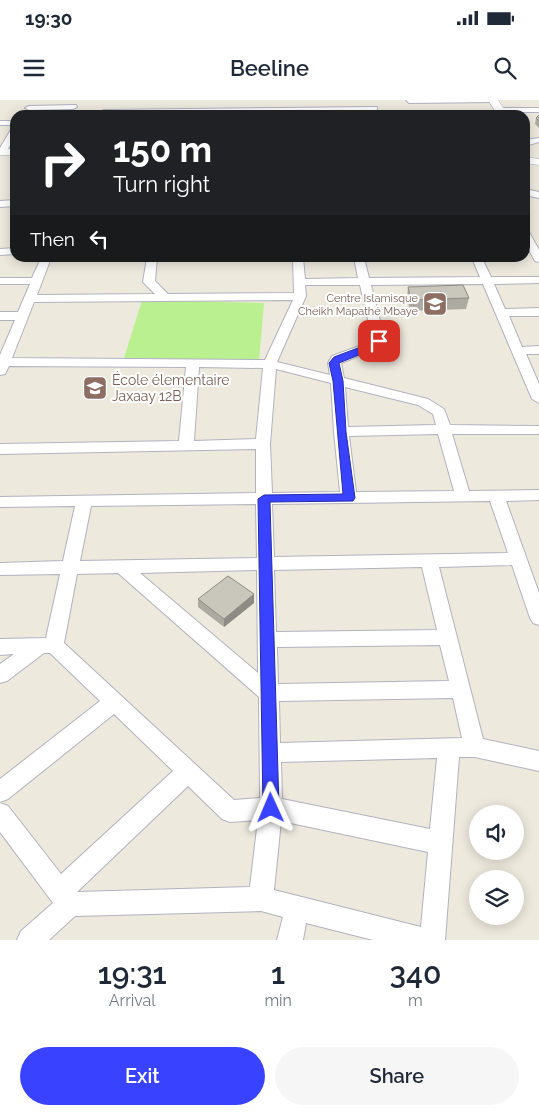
<!DOCTYPE html>
<html lang="en">
<head>
<meta charset="utf-8">
<style>
	body { margin:0; font-family:Raleway,sans-serif; background:#f6f6f7; color:#1f2937; height:100vh; display:flex; flex-direction:column; font-size:19px; white-space:nowrap }
	* { box-sizing:border-box; margin:0 }
	p { font-size:16px; color:#747a83 }
	.icon { flex:none; width:28px; height:28px; fill:none; stroke:currentColor; stroke-width:2; stroke-linecap:round; stroke-linejoin:round }
	.map { position:relative; height:840px; overflow:hidden }
	.side { display:flex; flex-direction:column; background:#fff; flex:1 }
	.side>* { flex:none }
	.banner { position:absolute; left:10px; top:10px; width:520px; height:152px; border-radius:15px; box-shadow:0 2px 12px #0003; background:#202124; color:#fff; overflow:hidden }
	.controls { position:absolute; left:469px; top:705px; display:grid; gap:10px }
	.controls a { display:grid; place-items:center; width:55px; height:55px; border-radius:50%; background:#fff; box-shadow:0 2px 12px #0003; font-size:25px }
	.pin { position:absolute; display:grid; place-items:center; width:42px; height:42px; color:#fff; margin:-21px; border-radius:10px; box-shadow:0 2px 8px #0006 }
	.me { position:absolute; width:55px; margin:-28px; rotate:359deg; stroke-linejoin:round; filter:drop-shadow(0 0 4px #0008) }
	.turn { display:flex; align-items:center; gap:18px; height:105px; padding:0 20px; font-size:22px }
	.turn .icon { width:65px; height:65px; stroke-width:2.5 }
	.turn b { display:block; font-size:35px; line-height:42px }
	.then { display:flex; align-items:center; height:48px; padding:0 20px; background:#0003; gap:10px; font-size:19px }
	.eta { display:flex; justify-content:space-evenly; align-items:center; height:85px; text-align:center }
	.eta b { font-size:30px; font-weight:600; line-height:35px }
	.primary-button { display:flex; gap:10px; margin-top:auto; padding:10px 20px }
	.primary-button a { flex:1; height:58px; border-radius:30px; background:#3943ff; color:#fff; font-size:20px; font-weight:600; line-height:58px; text-align:center }
	.primary-button a+a { background:#f6f6f7; color:#1f2937 }
	.status { display:flex; justify-content:space-between; align-items:center; height:35px; padding:0 25px; background:#fff; direction:ltr }
	.status svg { height:14px; fill:currentColor }
	header { display:flex; justify-content:space-between; align-items:center; height:65px; padding:0 20px; background:#fff; font-size:22px; font-weight:600 }
	.map>svg:first-child { display:block }
	.pitch { fill:#bbf091 }
	.lines { fill:none; stroke-linecap:round; stroke-linejoin:round }
	.minor-casing { stroke:#b1b2c0; stroke-width:2 }
	.tertiary-casing { stroke:#b1b2c0; stroke-width:1 }
	.minor { fill:#fff; fill-rule:evenodd }
	.tertiary { fill:#fff; fill-rule:evenodd }
	.wall { fill:#adaba1 }
	.shaded-wall { fill:#8d8b83 }
	.building { fill:#c9c7bb; stroke:#8d8b83 }
	.route { fill:#3943ff; stroke:#252ca6 }
	.labels { text-anchor:middle; dominant-baseline:central; stroke-width:4; stroke-linejoin:round; paint-order:stroke }
	.far-education-label { font-size:11px; fill:#785e54; stroke:#fff; text-anchor:end }
	.education-label { font-size:14px; fill:#785e54; stroke:#fff; text-anchor:start }
</style>
</head>
<body>
<div class="status"><b>19:30</b><svg viewBox="0 0 49 12"><path d="M0 12V9h3v3zM5 12V6h3v6zM10 12V3h3v9zM15 12V0h3v12zM26 1h20v11H26zM47 4h2v5h-2z"/></svg></div>
<header><svg class="icon" aria-label="menu" viewBox="0 0 24 24"><path d="M4 6h16M4 12h16M4 18h16"/></svg>Beeline<svg class="icon" aria-label="search" viewBox="0 0 24 24"><circle cx="10" cy="10" r="6"/><path d="M15 15l6 6"/></svg></header>
<div class="map">
<svg width="539" height="840" viewBox="0 0 539 840">
	<rect width="100%" height="100%" fill="#eee9dd"/>
	<path class="pitch" d="M142 200 264 203 259 261 124 258Z"/>
	<g class="lines">
		<defs>
			<path id="minor" d="M406 0H497L493 2 409 3Z
				M76 5 77 7 73 9 29 10 25 8 29 6Z
				M374 7H377V11L104 14 100 12 104 10Z
				M497 8H539V12H500L496 10Z
				M0 21H15V25H0Z
				M12 28H15V37L5 54H0V48Z
				M539 38V42L525 46V40Z
				M525 89 539 92V98L525 95Z
				M15 100V106L0 107V101Z
				M525 131 529 132 539 150V162L535 161 525 143Z
				M15 148V154L0 155V149Z
				M41 158H51L37 195 155 194 143 182 147 158H157L155 181 168 194 294 193 293 158H303L305 179 358 178 354 158H364L369 178 480 177 472 158H482L491 177H539V183L494 184 505 209 539 208V216H509L522 247 539 246V254H526L539 284V303L532 299 483 184 371 185 385 241 382 247 341 263 344 278 428 299 444 309 450 325 539 326V334H452L469 391 539 390V400L506 401 539 493V525L533 523 530 518 512 465 439 467 483 639 539 651V671L475 657H459L445 840H373L306 823 303 840H277L283 817 261 811 75 816 49 840H17L21 831 53 803 0 732V703L8 706 61 774 173 671 114 614 8 699 0 702V679L100 601 50 553H44L7 581 0 583V564L14 554 0 555V539L46 538 60 474 0 475V463L63 461 75 406 0 407V397L256 393V349L0 354V344L179 341 186 267 9 266 5 274 0 275V255L15 220H0V212H18L30 184H0V178H32ZM305 185H360L373 241 332 256 328 263 330 275 277 262 306 196ZM293 200 265 260 12 258 34 202ZM199 267 263 268 256 339 194 341ZM276 269 331 283 334 332 340 392 272 393 270 344ZM345 287 418 305 433 314 436 325 348 327ZM438 334 454 391 356 392 349 336ZM490 401 508 453 274 457 272 404ZM256 404 257 458 80 461 91 406ZM422 467 437 530 276 532 274 470ZM257 470 258 573 140 473ZM118 473 259 597 260 698 234 700 64 543 77 474ZM440 545 449 581 278 584 277 547ZM453 598 462 638 280 643 279 601ZM437 658 430 729 282 699 281 662ZM188 686 222 719 230 722 258 720 250 787 77 792ZM281 721 428 752 421 827 274 790Z"/>
			<path id="tertiary" d="M488 0H498L508 15H498Z
				M0 49H15V55H0Z
				M525 57 539 59V65L525 63Z"/>
		</defs>
		<use href="#minor" class="minor-casing"/>
		<use href="#tertiary" class="tertiary-casing"/>
		<use href="#minor" class="minor"/>
		<use href="#tertiary" class="tertiary"/>
	</g>
	<path class="wall" d="M539 15V28L535 24 536 18Z
		M408 187 469 198 466 209 410 211 407 198Z
		M254 494V503L224 527 198 507V499Z"/>
	<path class="shaded-wall" d="M254 494V503L224 527V519Z"/>
	<path class="building" d="M539 15V21L536 18Z
		M463 185 469 198 411 200 408 187Z
		M228 476 254 494 224 519 198 499Z"/>
	<path class="route" d="M379 238 383 241 381 246 339 263 343 281 346 332 355 398 353 401 270 402 279 708 277 713 271 715 266 713 263 708 258 399 264 395 343 394 333 281 329 263 334 257 374 242Z"/>
	<defs>
		<symbol id="school-square" viewBox="-11 -11 22 22"><rect x="-9" y="-9" width="18" height="18" rx="4" fill="#8d6e63" stroke="#fff"/><path d="M0-5L7-2L0 1L-7-2ZM-4 1L0 2.5L4 1V4Q0 6-4 4Z" fill="#fff"/></symbol>
	</defs>
	<g fill-rule="evenodd">
		<use href="#school-square" x="421" y="190" width="28" height="28"/>
		<use href="#school-square" x="81" y="274" width="28" height="28"/>
	</g>
	<g class="labels">
		<g class="far-education-label">
			<text x="418" y="198">Centre Islamisque<tspan x="418" dy="13">Cheikh Mapathé Mbaye</tspan></text>
		</g>
		<g class="education-label">
			<text x="112" y="280">École élementaire<tspan x="112" dy="16">Jaxaay 12B</tspan></text>
		</g>
	</g>
</svg>
<div class="controls">
<a><svg class="icon" aria-label="sound" viewBox="0 0 24 24"><path d="M4 9h4l5-4v14l-5-4H4zM17 9q2 3 0 6"/></svg></a>
<a><svg class="icon" aria-label="layers" viewBox="0 0 24 24"><path d="M12 4l9 5-9 5-9-5zM3 14l9 5 9-5"/></svg></a>
</div>
<div class="pin" style="left:379px;top:241px;background:#d93025"><svg class="icon" aria-label="arrive" viewBox="0 0 24 24"><path d="M6 21V4h12l-3 4 3 4H6"/></svg></div>
<svg class="me" style="left:271px;top:708px" viewBox="-20 -20 40 40"><path d="M0-17L14 15 0 8-14 15z" fill="#3943ff" stroke="#fff" stroke-width="4"/></svg>
<div class="banner">
<div class="turn"><svg class="icon" aria-label="right" viewBox="0 0 24 24"><path d="M7 20v-9h11M14 6l5 5-5 5"/></svg><div><b>150 m</b>Turn right</div></div>
<div class="then">Then<svg class="icon" aria-label="left" viewBox="0 0 24 24"><path d="M17 20v-9H6M10 6l-5 5 5 5"/></svg></div>
</div>
</div>
<section class="side">
<div class="eta">
<div><b>19:31</b><p>Arrival</p></div>
<div><b>1</b><p>min</p></div>
<div><b>340</b><p>m</p></div>
</div>
<div class="primary-button"><a>Exit</a><a>Share</a></div>
</section>
</body>
</html>
